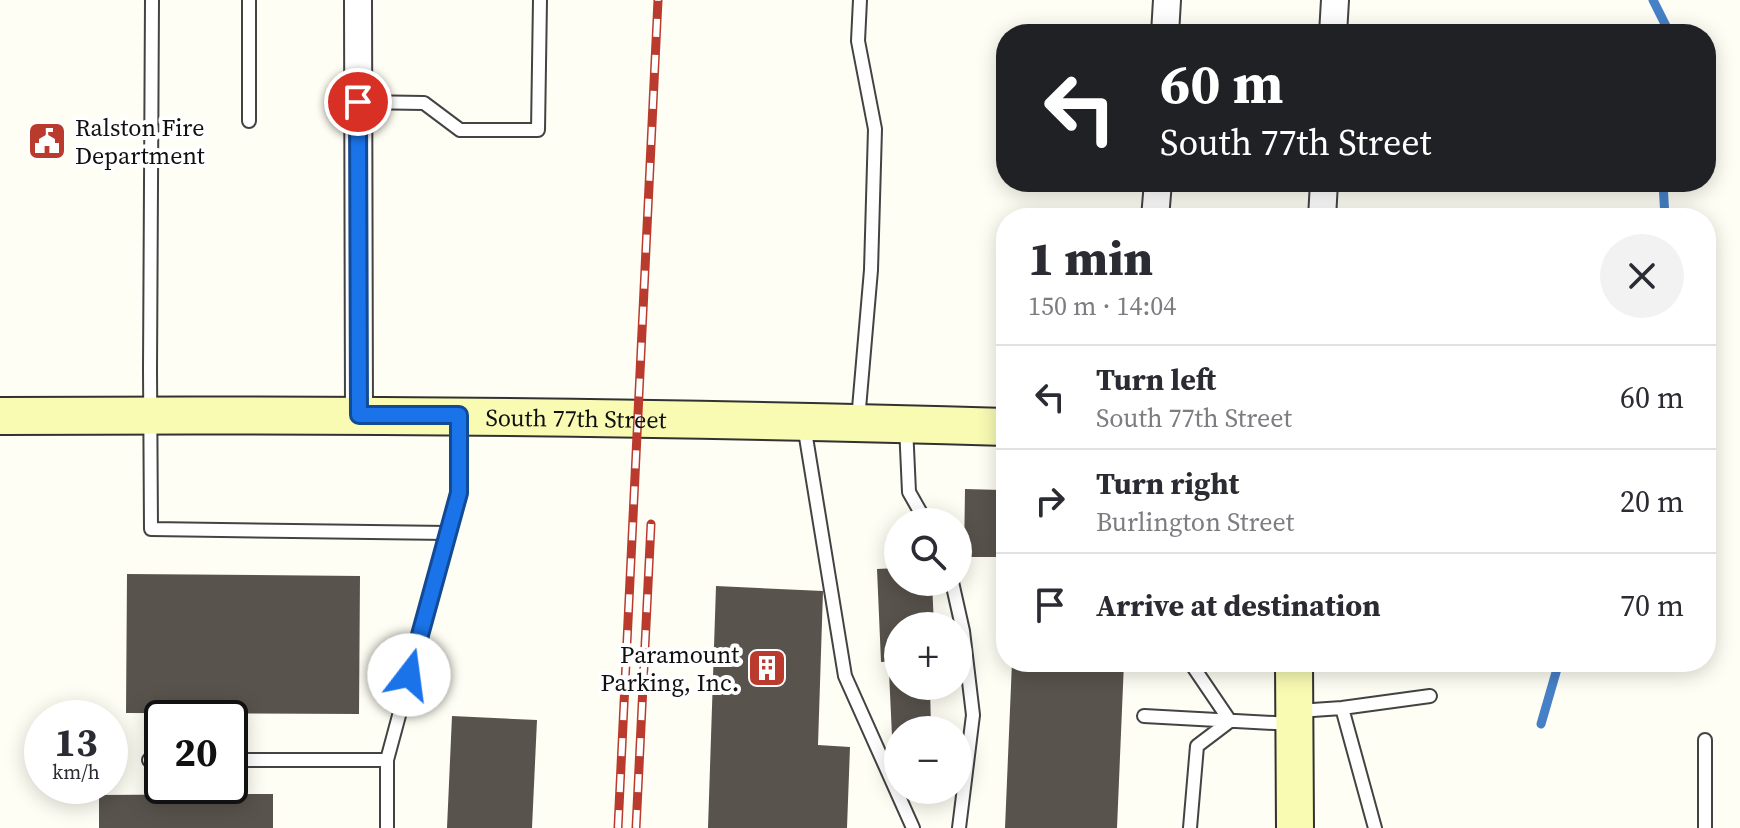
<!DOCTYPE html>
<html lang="en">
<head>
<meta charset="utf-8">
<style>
	body { margin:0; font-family:"Source Serif 4",serif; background:#f2f2f3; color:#2b2b33; height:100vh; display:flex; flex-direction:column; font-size:30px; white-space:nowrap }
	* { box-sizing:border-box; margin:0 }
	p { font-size:26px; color:#7c7c81 }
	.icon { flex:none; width:44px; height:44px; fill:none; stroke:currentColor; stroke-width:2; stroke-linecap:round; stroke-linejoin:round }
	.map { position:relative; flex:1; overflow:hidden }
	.panel { position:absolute; left:996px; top:208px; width:720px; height:464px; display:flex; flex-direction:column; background:#fff; border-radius:32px; box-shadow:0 4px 20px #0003 }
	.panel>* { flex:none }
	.banner { position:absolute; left:996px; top:24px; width:720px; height:168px; border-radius:32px; box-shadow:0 4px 20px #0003; background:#202124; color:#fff; overflow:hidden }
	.fabs { position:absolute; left:884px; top:508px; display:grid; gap:16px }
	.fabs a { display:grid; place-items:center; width:88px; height:88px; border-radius:50%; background:#fff; box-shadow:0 4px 20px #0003; font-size:40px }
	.speed { position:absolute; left:24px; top:700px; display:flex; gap:16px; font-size:40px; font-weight:700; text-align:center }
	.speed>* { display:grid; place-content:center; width:104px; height:104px; border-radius:50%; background:#fff; box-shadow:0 4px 20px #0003; line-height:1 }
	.speed small { font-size:20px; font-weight:400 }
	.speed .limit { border:4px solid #111; border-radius:12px; background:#fff; color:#111 }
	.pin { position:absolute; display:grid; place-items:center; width:68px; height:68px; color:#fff; margin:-34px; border:4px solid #fff; border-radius:50%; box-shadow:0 2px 8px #0007 }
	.me { position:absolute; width:88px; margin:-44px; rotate:15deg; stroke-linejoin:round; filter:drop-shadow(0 0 6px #0008) }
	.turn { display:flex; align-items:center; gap:28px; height:168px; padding:0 32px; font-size:36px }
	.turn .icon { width:104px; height:104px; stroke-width:2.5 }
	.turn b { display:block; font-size:56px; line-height:68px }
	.round { display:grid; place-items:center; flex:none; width:84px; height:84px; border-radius:42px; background:#f2f2f3 }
	.overview { display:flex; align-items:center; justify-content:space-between; height:136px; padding:0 32px }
	h1 { font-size:48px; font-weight:800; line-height:60px }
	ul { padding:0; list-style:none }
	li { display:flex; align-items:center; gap:24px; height:104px; padding:0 32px; border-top:2px solid #e1e1e2 }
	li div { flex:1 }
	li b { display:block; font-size:30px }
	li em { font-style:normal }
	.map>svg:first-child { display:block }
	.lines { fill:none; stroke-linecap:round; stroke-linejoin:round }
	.stream { stroke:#4681c7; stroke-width:9 }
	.building { fill:#59534d }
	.lane-casing { stroke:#434343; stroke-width:16 }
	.street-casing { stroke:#434343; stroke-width:30 }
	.secondary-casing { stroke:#323232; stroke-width:40 }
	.lane { stroke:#fff; stroke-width:12 }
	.street { stroke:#fff; stroke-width:26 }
	.secondary { stroke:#f9fbb3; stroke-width:36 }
	.rail-casing { stroke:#ba3b2e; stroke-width:9 }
	.rail { stroke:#fff; stroke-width:6; stroke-dasharray:18; stroke-linecap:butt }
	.route-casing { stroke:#114b97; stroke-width:20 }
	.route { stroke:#1a73e8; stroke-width:14 }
	.labels { text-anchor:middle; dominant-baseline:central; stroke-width:8; stroke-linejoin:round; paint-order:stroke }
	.poi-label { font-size:24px; fill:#101010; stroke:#fff; text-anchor:start }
	.street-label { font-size:24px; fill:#101010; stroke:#fff }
</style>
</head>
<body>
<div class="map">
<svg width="1740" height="828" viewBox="0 0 1740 828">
	<rect width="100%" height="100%" fill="#fefef4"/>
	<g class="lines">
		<path class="stream" d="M1653 0 1666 26 1667 34
			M1663 182 1665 218
			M1541 724 1559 662"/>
	</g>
	<path class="building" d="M965 489 1001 490 1000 557H964Z
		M898 568V582H932L934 626H898V661L881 662 877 569Z
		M127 574 360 576 359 714 126 713Z
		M716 586 823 591 818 745 850 747 847 828H708Z
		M1012 662H1124L1117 828H1005Z
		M889 672H898V686H930L931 730H898V736H892Z
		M452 716 537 720 532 828H447Z
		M273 794V828H99V795Z"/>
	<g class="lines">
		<defs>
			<path id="lane" d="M152 0 150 369 151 529 448 533
				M249 0V121
				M358 102 424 103 460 130H538L540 0
				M858 420 871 270 875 129 858 41 860 0
				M804 425 845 676 913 828
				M906 426 909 492 926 522
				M952 582 963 631 973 715 959 828
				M1342 708 1375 828
				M1298 711 1342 708 1430 696
				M1144 716 1291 724
				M1705 740V828
				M149 760H162
				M230 760H387
				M387 828V760L459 493V419
				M1190 828 1197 746 1230 721 1190 662"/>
			<path id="street" d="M358 0 359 415
				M1165 34 1167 0
				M1333 34 1335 0
				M1155 218 1158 182
				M1322 218 1324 182"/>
			<g id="secondary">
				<path id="s1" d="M0 416C335 414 671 417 1006 427"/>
				<path d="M1294 662 1295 828"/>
			</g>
		</defs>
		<use href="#lane" class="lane-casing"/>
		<use href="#street" class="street-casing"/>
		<use href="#secondary" class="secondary-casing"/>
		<use href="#lane" class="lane"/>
		<use href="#street" class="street"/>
		<use href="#secondary" class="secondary"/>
		<defs>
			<path id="rail" d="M618 828 658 0
				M636 828 651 524"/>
		</defs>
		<use href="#rail" class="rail-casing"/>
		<use href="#rail" class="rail"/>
	</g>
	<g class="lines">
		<defs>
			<path id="route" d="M358 102 359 415H459V493L409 675"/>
		</defs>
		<use href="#route" class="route-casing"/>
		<use href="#route" class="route"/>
	</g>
	<defs>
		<symbol id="civic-square" viewBox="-11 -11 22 22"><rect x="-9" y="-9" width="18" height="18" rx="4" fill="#ba3b2e" stroke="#fff"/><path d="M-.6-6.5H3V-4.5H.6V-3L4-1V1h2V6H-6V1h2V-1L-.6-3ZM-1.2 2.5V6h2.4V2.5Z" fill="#fff"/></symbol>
		<symbol id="building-square" viewBox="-11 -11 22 22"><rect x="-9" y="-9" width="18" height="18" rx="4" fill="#ba3b2e" stroke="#fff"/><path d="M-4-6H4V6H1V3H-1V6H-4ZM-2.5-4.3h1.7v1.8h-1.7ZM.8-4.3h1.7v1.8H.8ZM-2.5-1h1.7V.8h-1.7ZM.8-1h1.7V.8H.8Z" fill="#fff"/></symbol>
	</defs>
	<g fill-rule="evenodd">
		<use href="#civic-square" x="25" y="119" width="44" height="44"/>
		<use href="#building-square" x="745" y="646" width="44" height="44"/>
	</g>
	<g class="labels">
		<g class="poi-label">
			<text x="75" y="127">Ralston Fire<tspan x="75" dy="28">Department</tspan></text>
			<text x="739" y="654" text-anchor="end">Paramount<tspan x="739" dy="28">Parking, Inc.</tspan></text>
		</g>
		<g class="street-label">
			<text stroke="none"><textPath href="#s1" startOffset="576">South 77th Street</textPath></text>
		</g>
	</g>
</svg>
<div class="fabs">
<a><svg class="icon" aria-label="search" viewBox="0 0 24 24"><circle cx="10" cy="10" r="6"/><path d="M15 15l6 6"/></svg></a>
<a>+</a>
<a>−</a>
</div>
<div class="speed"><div>13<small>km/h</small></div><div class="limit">20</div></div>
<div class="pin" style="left:358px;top:102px;background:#d93025"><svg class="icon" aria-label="arrive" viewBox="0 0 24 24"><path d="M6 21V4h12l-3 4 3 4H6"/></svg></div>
<svg class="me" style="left:409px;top:675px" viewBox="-20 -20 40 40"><circle r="19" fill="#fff"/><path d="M0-13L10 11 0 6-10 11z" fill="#1a73e8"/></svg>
<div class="banner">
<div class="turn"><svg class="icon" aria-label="left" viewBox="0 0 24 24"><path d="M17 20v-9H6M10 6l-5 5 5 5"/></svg><div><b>60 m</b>South 77th Street</div></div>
</div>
<section class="panel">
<div class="overview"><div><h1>1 min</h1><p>150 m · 14:04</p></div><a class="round"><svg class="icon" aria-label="close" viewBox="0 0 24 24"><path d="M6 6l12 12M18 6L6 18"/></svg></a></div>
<ul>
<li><svg class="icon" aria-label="left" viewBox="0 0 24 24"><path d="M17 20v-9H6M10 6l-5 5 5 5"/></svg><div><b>Turn left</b><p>South 77th Street</p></div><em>60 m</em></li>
<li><svg class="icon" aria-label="right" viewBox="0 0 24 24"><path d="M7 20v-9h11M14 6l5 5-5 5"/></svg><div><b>Turn right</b><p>Burlington Street</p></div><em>20 m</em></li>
<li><svg class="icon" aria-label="arrive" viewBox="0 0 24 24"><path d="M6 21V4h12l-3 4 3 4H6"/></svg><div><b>Arrive at destination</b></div><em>70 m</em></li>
</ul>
</section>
</div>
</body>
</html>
